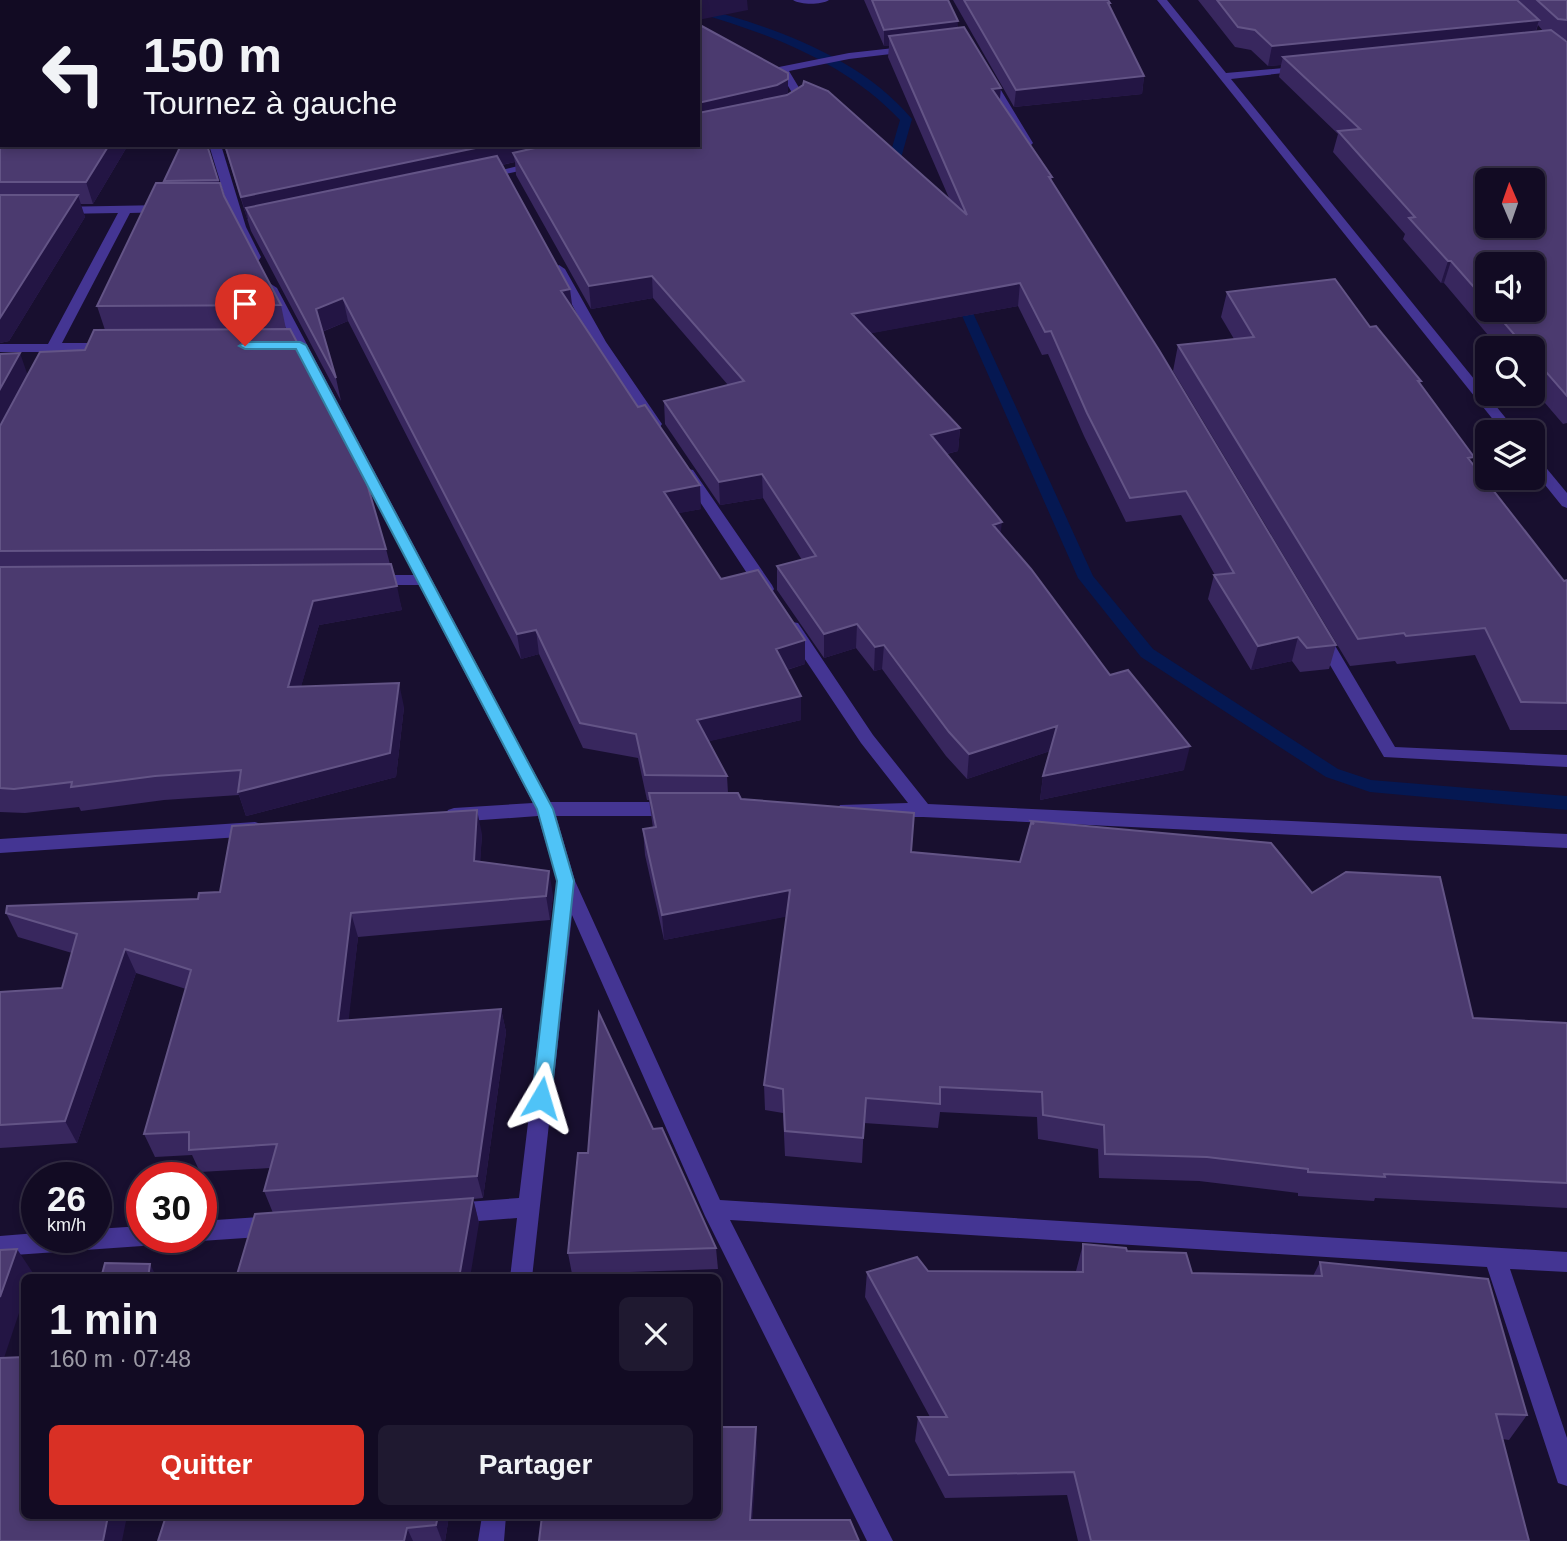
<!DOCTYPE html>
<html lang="fr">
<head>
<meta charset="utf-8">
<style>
	body { margin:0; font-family:Arial,sans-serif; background:#1f1930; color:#f1f3f6; height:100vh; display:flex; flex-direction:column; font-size:26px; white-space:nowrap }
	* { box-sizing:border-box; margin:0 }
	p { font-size:23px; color:#9c9ba6 }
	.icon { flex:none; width:38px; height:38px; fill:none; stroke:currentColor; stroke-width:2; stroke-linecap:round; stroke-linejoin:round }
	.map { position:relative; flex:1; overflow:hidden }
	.side { position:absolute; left:21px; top:1274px; width:700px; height:245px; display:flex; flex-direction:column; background:#120b23; border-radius:10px; box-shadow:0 4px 10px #0003,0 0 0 2px #312b41 }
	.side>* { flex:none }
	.banner { position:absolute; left:0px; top:0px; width:700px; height:147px; box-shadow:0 4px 10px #0003,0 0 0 2px #312b41; background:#120b23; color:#f1f3f6; overflow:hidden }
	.needle { width:46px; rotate:358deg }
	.buttons { position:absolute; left:1475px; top:168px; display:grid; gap:14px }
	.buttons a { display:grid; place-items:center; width:70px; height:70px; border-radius:10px; background:#120b23; box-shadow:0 4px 10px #0003,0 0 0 2px #312b41; font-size:35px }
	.speed { position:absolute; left:21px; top:1162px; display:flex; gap:14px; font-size:35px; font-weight:700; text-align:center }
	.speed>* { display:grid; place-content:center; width:91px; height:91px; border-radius:50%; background:#120b23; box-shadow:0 4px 10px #0003,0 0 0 2px #312b41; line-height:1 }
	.speed small { font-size:18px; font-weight:400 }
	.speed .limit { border:10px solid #d22; background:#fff; color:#111 }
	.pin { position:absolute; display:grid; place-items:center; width:60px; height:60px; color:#fff; margin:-72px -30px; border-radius:50% 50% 50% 0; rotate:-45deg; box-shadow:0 0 7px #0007 }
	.pin .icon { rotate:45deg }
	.me { position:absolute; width:77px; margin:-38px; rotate:7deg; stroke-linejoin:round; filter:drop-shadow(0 0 5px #0008) }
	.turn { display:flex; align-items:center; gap:24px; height:147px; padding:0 28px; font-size:32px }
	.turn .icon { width:91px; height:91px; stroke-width:2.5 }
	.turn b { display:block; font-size:49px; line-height:60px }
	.round { display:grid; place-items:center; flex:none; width:74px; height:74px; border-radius:10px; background:#1f1930 }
	.overview { display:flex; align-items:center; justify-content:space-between; height:119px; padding:0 28px }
	h1 { font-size:42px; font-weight:700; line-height:52px }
	.action { display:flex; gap:14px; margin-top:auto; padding:14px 28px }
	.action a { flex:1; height:80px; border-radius:10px; background:#d93025; color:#fff; font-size:28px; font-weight:700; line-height:80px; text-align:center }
	.action a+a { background:#1f1930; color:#f1f3f6 }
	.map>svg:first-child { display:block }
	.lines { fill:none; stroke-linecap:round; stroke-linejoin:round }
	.stream { fill:#051852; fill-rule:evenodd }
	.minor { fill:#443593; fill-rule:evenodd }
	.wall { fill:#38275e; fill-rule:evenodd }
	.shaded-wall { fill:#231544 }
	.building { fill:#4b3a6f; stroke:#635486; stroke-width:2; fill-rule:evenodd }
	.route { fill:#4fc3f7; stroke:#337fa1; stroke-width:2 }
</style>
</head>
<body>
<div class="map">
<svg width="1567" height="1541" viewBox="0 0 1567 1541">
	<rect width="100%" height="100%" fill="#180f2f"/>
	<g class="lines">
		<path class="stream" d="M698 7C774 27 860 57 912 119L901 158 908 174 906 176H898L889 158 900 120C846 63 773 35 698 13Z
			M958 289 964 293 1093 576 1153 649 1338 769 1371 780 1567 796V810L1370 792 1326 777 1141 657 1078 578 952 293Z"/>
		<path class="minor" d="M793 0H829C821 5 801 5 793 0Z
			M1157 0H1167L1226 73 1306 66 1307 68 1302 71 1231 79 1517 432H1503Z
			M912 46 916 47V51L849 59 789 71 801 91 802 102 791 111 782 109 791 101V91L778 69 779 67 849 53Z
			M984 75 993 77 1033 143 1031 145 1021 143 983 77Z
			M209 145H221L246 227 261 257 259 260H251L234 227Z
			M538 161 544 164 542 166 483 179 477 176Z
			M164 205 168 206V212L130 213 62 343H108L113 344V350L58 351 54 358 49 359 42 355 44 352H0V344H48L118 213 59 214 55 213V207Z
			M559 265 565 269 606 342 662 424 660 427H650L592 342 553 269Z
			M271 284 277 288 550 802H674L680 804 683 809 680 814 674 816H556L575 881 720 1200 1567 1252V1272L1510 1269 1567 1438V1486L1558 1483 1555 1474 1487 1267 730 1220 893 1541H867L705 1216 572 915 532 1278H510L517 1218 453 1223 445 1220 442 1213 445 1206 453 1203 519 1198 557 881 538 816 454 822 448 820 445 815 448 810 454 808 533 803 419 585H371L363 580 371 575H414L265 288Z
			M1533 457 1538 458 1567 493V508L1562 506 1533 470Z
			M688 469 693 470 772 585 774 589 772 593H760L681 473Z
			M792 622 798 623 873 735 928 804 1567 834V848L923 817H846L840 815 837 810 840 805 908 803 861 743 786 631 784 627 786 623Z
			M1321 631 1327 632 1395 747 1567 755V767L1384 757 1313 636Z
			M255 822 261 824 264 829 261 834 255 836 0 853V839Z
			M275 1216 283 1219 286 1226 283 1233 275 1236 201 1241 193 1237H201V1221Z
			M142 1226V1237H152L150 1243 142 1246 0 1256V1236L37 1233V1237H96V1229Z
			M482 1516H506L504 1541H478Z"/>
	</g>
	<path class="wall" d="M0 0H179L178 2H2V145H128L93 204H80L85 217 9 341 0 343Z
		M864 0H948L958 28 999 99 1052 177 1051 182 1336 645 1329 669 1300 672 1292 661 1251 670 1208 599 1214 575H1215L1181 515 1126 522 1084 436 1048 354 1042 355 1018 306 871 333 960 428 958 451 947 454 1000 534 1184 770 1040 800 1043 776 1050 751 967 779 946 756 882 669 874 671 856 648 824 658 777 590V566L802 560 763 498 720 505 665 424 664 401 728 385 653 298 591 309 516 175 515 162 502 165 572 308 701 509 678 513 721 579 805 664 787 670 801 696V720L709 741 727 776 728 793 741 799 911 852 1020 862 1031 821 1312 893 1473 1018 1567 1023V1208L1375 1198 1374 1201 1298 1196V1193L1199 1181 1099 1178 1098 1149 1038 1139 1037 1117 940 1112 938 1128 864 1123 862 1163 785 1156 783 1113 765 1110 764 1085 787 916 664 940 645 855 643 829 653 828 649 800H647L638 758 583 748 539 654 521 659 348 321 322 332 336 378 341 401 251 231 224 145H698L788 73V94L949 198 888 57 889 46H884Z
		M953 0H1108L1110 3V7L1144 76 1142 94 1014 107Z
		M1198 0H1567V40H1564L1567 42V423L1563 424 1533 389V348H1499L1444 283H1441L1403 239 1405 234 1333 152 1338 134 1279 77 1281 65 1268 66 1251 50 1235 47ZM1538 25 1543 31H1536ZM1488 264 1533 310H1488Z
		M207 145 224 196 281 305 286 329 386 549 402 610 319 625 301 686 404 707 396 777 246 816 239 795 164 800 81 811 79 807 25 813 0 812V353L28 375 85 350 105 330 97 306 165 183 164 181Z
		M1227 292 1370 327 1421 381 1420 384 1472 463 1564 581 1567 580V730H1510L1475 655 1397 664 1395 661 1350 666 1173 371 1178 345 1234 339 1221 317Z
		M482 834 480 861 553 895 550 920 358 937 348 1020 501 1009 506 1032 483 1198 473 1199 479 1223 273 1213 264 1191 270 1168 200 1172 192 1155 155 1157 144 1134 186 989 136 973 77 1143 0 1148V992L62 988 72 953 18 937 6 913 198 899 220 892Z
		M653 1129 716 1248 718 1269 572 1274 568 1253Z
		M1083 1244 1127 1251 1192 1273 1313 1276 1320 1262 1527 1415 1509 1440 1502 1439 1529 1541H1078L1067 1495 945 1498 915 1441 918 1417H930L865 1297 867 1272 1076 1271Z
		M166 1516H449L445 1541H158Z"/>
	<path class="shaded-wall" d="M164 0H179L178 2H163Z
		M698 0H747L748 10 698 20V2H689Z
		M1539 20 1533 40 1283 57 1281 65 1268 66 1272 46Z
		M958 21 957 38 889 36V46H884V30Z
		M1144 76 1142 94 1014 107 1016 90Z
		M788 79V100L698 124V103Z
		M1001 88 999 109 992 89Z
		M109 145H128L93 204 86 182Z
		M490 145H595L513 153 515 162 251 218 246 208 248 219H247L241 197Z
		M78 195 85 217 9 341 0 343V318Z
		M1448 261H1451L1444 283H1441Z
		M652 276 653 298 591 309 589 286Z
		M1020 283 1018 306 852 337V314Z
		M570 289 573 312 561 291Z
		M343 298 348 321 321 332 316 309Z
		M20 353 28 376 0 429V389Z
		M960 428 958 451 929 458 931 435Z
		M762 474 763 498 720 505 719 482Z
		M700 485 701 509 665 516 664 492Z
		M1002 522 999 546 993 525Z
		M397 586 402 610 319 625 294 711 288 687 313 601Z
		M857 624 856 648 824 658V634Z
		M536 630 539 654 521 659 517 634Z
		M1298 637 1292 661 1251 670 1258 646Z
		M805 640V664L776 673V649Z
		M884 645 882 669 874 671 875 647Z
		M399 683 404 707 396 777 246 816 238 792Z
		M801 696V720L698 744 697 720Z
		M1057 726 1053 750 967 779 969 754Z
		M1190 746 1184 770 1040 800 1043 776Z
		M477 810 482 834 479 884 474 861Z
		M549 871 553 895 550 920 546 896Z
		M790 890V916L664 940 662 915Z
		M351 913 358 937 346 1044 338 1021Z
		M125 949 136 973 77 1143 65 1121Z
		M501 1009 506 1032 483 1198 477 1176Z
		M473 1198 479 1223 470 1278H459Z
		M17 1249 33 1273 32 1278H24V1298L0 1370V1297Z
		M150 1264 157 1278H148Z
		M756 1427 757 1453 751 1541 750 1520Z
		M108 1516H127L122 1541H103Z
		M438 1516H449L445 1541H442L436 1525Z
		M407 1528 413 1541H404Z"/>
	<path class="building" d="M0 0H164L163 2H2V145H109L86 182H0Z
		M189 0H698L689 2H190Z
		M872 0H948L958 21 884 30Z
		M964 0H1108L1110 3H1108L1144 76 1016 90Z
		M1217 0H1517L1539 20 1272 46 1255 30 1238 27Z
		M1537 0H1567V20L1558 19Z
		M698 24 788 73V79L777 85 698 103Z
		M964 27 1001 88 992 89 1052 177H1049L1159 350 1336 645 1307 648 1298 637 1258 646 1214 575 1234 573 1186 491 1130 498 1087 413 1051 331 1045 332 1020 283 852 314 960 428 931 435 1002 522 993 525 1031 569 1110 675 1128 670 1190 746 1043 776 1057 726 969 754 949 732 884 645 875 647 857 624 824 634 777 566 816 556 762 474 719 482 664 401 744 381 652 276 589 286 513 153 548 145H698V113L787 95 803 85 804 81 828 91 967 215 889 36Z
		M1551 30 1567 42V396L1533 357V348H1526L1493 310H1533V264H1488V303L1451 261H1448L1409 218 1415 217 1338 131 1360 129 1283 57ZM1488 180H1533V226H1488Z
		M181 145H207L218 180 164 181Z
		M225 145H490L241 197Z
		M497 156 570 289 561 291 638 407 645 405 700 485 664 492 721 579 758 570 805 640 776 649 801 696 697 720 727 776 645 775 636 734 580 723 536 630 517 634 343 298 316 309 336 378 246 208Z
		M156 183H220L224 196 281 305 97 306Z
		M0 195H78L0 318Z
		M1335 279 1370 327 1376 326 1421 381H1418L1474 457 1468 458 1564 581 1567 580V703L1521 702 1485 628 1406 636 1404 633 1358 639 1178 345 1254 337 1227 292Z
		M290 329 361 463 386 549 0 551V426L40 352 85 350 94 330Z
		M20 353 0 389V354Z
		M391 564 397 586 313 601 288 687 399 683 390 753 238 792 241 770 155 776 71 787 72 782 14 789 0 788V567Z
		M649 793H738L741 799 914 813 911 852 1020 862 1031 823 1034 824 1031 821 1271 843 1312 893 1346 872 1440 877 1473 1018 1567 1023V1183L1384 1174 1385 1177 1308 1172V1169L1207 1157 1105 1154 1104 1125 1043 1115 1042 1092 940 1087V1104L866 1098 863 1138 785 1131 783 1089 764 1085 790 890 662 915 643 829 656 827Z
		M477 810 474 861 549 871 546 896 351 913 338 1021 501 1009 477 1176 264 1191 277 1144 189 1150V1132L144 1134 191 970 125 949 65 1121 0 1125V992L62 988 77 934 6 913 7 906 198 899 199 893 220 892 232 826Z
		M599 1013 653 1129 662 1128 716 1248 568 1253 578 1153H588Z
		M473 1198 459 1278H236L255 1214Z
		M1083 1244 1126 1248 1127 1251 1186 1253 1192 1273 1322 1276 1320 1262 1488 1279 1527 1415 1496 1414 1529 1541H1091L1074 1472 949 1475 918 1417H947L867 1272 917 1257 928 1271 1083 1272Z
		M17 1249 0 1297V1250Z
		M105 1263 150 1264 148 1278H101Z
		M24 1357V1516H108L103 1541H0V1358Z
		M718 1427H756L750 1520H850L859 1541H539L542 1516H718Z
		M166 1516H438L436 1525 407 1528 404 1541H158Z"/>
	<path class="route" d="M300 342 306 345 553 809 574 881 551 1098 548 1104 541 1107 534 1104 532 1098 557 881 537 809 296 349H245L239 346 245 342Z"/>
</svg>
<div class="buttons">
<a><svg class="needle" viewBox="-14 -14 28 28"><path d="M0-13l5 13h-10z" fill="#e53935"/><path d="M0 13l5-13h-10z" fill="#9c9ba6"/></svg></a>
<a><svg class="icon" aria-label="sound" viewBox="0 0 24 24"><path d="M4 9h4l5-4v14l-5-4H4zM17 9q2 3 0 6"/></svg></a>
<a><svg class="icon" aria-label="search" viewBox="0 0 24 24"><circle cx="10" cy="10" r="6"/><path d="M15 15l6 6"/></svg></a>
<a><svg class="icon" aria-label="layers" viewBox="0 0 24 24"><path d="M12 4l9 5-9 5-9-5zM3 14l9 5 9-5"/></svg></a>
</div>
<div class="speed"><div>26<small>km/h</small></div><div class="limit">30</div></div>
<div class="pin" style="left:245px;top:346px;background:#d93025"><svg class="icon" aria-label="arrive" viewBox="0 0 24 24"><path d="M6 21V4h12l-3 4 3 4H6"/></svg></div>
<svg class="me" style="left:541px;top:1098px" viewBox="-20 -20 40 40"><path d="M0-17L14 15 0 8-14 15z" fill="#4fc3f7" stroke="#fff" stroke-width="4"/></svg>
<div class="banner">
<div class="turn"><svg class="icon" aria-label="left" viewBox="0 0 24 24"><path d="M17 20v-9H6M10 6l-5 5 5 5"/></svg><div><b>150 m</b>Tournez à gauche</div></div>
</div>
<section class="side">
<div class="overview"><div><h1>1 min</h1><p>160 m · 07:48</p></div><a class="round"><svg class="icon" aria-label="close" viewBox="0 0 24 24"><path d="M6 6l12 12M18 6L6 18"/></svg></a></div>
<div class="action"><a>Quitter</a><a>Partager</a></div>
</section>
</div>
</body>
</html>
